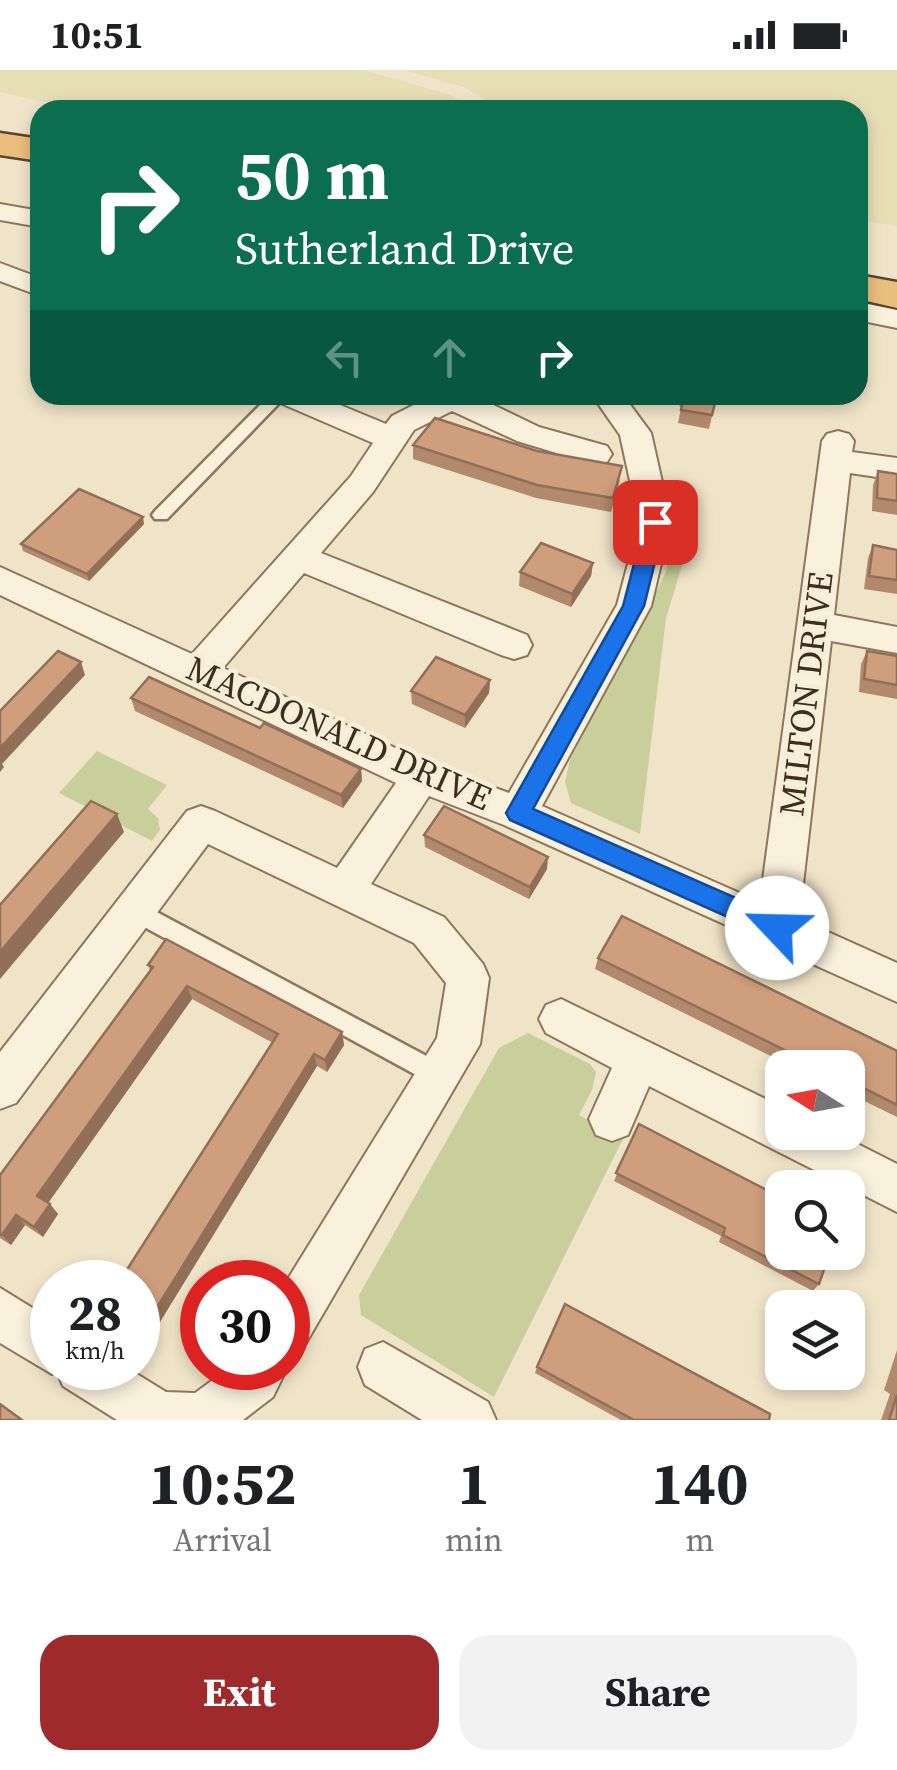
<!DOCTYPE html>
<html lang="en">
<head>
<meta charset="utf-8">
<style>
	body { margin:0; font-family:"Source Serif 4",serif; background:#f2f2f2; color:#202124; height:100vh; display:flex; flex-direction:column; font-size:38px; white-space:nowrap }
	* { box-sizing:border-box; margin:0 }
	p { font-size:32px; color:#757577 }
	.icon { flex:none; width:55px; height:55px; fill:none; stroke:currentColor; stroke-width:2; stroke-linecap:round; stroke-linejoin:round }
	.map { position:relative; height:1350px; overflow:hidden }
	.sheet { display:flex; flex-direction:column; background:#fff; flex:1 }
	.sheet>* { flex:none }
	.banner { position:absolute; left:30px; top:30px; width:838px; height:305px; border-radius:30px; box-shadow:0 5px 15px #0003; background:#0b6e4f; color:#fff; overflow:hidden }
	.needle { width:65px; rotate:281deg }
	.controls { position:absolute; left:765px; top:980px; display:grid; gap:20px }
	.controls a { display:grid; place-items:center; width:100px; height:100px; border-radius:20px; background:#fff; box-shadow:0 5px 15px #0003; font-size:50px }
	.speed { position:absolute; left:30px; top:1190px; display:flex; gap:20px; font-size:50px; font-weight:700; text-align:center }
	.speed>* { display:grid; place-content:center; width:130px; height:130px; border-radius:50%; background:#fff; box-shadow:0 5px 15px #0003; line-height:1 }
	.speed small { font-size:25px; font-weight:400 }
	.speed .limit { border:15px solid #d22; background:#fff; color:#111 }
	.pin { position:absolute; display:grid; place-items:center; width:85px; height:85px; color:#fff; margin:-42px; border-radius:20px; box-shadow:0 5px 15px #0006 }
	.me { position:absolute; width:110px; margin:-55px; rotate:294deg; stroke-linejoin:round; filter:drop-shadow(0 0 8px #0008) }
	.turn { display:flex; align-items:center; gap:35px; height:210px; padding:0 40px; font-size:45px }
	.turn .icon { width:130px; height:130px; stroke-width:2.5 }
	.turn b { display:block; font-size:70px; line-height:85px }
	.lanes { display:flex; align-items:center; height:95px; padding:0 40px; background:#0003; justify-content:center; gap:50px; direction:ltr }
	.lanes .off { opacity:.35 }
	.eta { display:flex; justify-content:space-evenly; align-items:center; height:170px; text-align:center }
	.eta b { font-size:60px; font-weight:700; line-height:70px }
	.action { display:flex; gap:20px; margin-top:auto; padding:20px 40px }
	.action a { flex:1; height:115px; border-radius:30px; background:#9e2a2b; color:#fff; font-size:40px; font-weight:700; line-height:115px; text-align:center }
	.action a+a { background:#f2f2f2; color:#202124 }
	.status { display:flex; justify-content:space-between; align-items:center; height:70px; padding:0 50px; background:#fff; direction:ltr }
	.status svg { height:28px; fill:currentColor }
	.map>svg:first-child { display:block }
	.farmland { fill:#e6deb5 }
	.green { fill:#c9cf9b }
	.lines { fill:none; stroke-linecap:round; stroke-linejoin:round }
	.service-casing { stroke:#8d765c; stroke-width:5 }
	.minor-casing { stroke:#8d765c; stroke-width:4 }
	.trunk-casing { stroke:#5b4430; stroke-width:5 }
	.service { fill:#faf1dc; fill-rule:evenodd }
	.minor { fill:#faf1dc; fill-rule:evenodd }
	.trunk { fill:#eabe7c; fill-rule:evenodd }
	.wall { fill:#b2896c }
	.shaded-wall { fill:#916f58 }
	.building { fill:#cf9f7d; stroke:#916f58; stroke-width:2.5 }
	.route { fill:#1a73e8; stroke:#114b97; stroke-width:2.5 }
	.labels { text-anchor:middle; dominant-baseline:central; stroke-width:9; stroke-linejoin:round; paint-order:stroke }
	.street-label { font-size:35px; fill:#3d2e20; stroke:#f7eed8 }
</style>
</head>
<body>
<div class="status"><b>10:51</b><svg viewBox="0 0 49 12"><path d="M0 12V9h3v3zM5 12V6h3v6zM10 12V3h3v9zM15 12V0h3v12zM26 1h20v11H26zM47 4h2v5h-2z"/></svg></div>
<div class="map">
<svg width="897" height="1350" viewBox="0 0 897 1350">
	<rect width="100%" height="100%" fill="#f0e4c8"/>
	<path class="farmland" d="M0 0H363L448 24 476 40H126L39 31 0 22Z
		M404 0H897V156L858 150V40H504L463 17Z"/>
	<path class="green" d="M676 438 698 444 666 548 640 764 571 733 565 712 570 690 666 502Z
		M97 681 167 715 148 739 158 748 160 760 152 771 59 723Z
		M528 963 590 994 596 1002 592 1020 579 1045 623 1069 494 1327 361 1245 359 1225 499 978Z"/>
	<g class="lines">
		<defs>
			<path id="service" d="M270 325H287L167 449H155L152 445 155 441Z
				M134 830 447 997 451 1005 447 1013 439 1016 431 1013 126 847 123 840 126 833Z"/>
			<path id="minor" d="M0 134 40 141V157L0 150Z
				M0 193 40 208V226L0 211Z
				M858 232 897 240V258L858 250Z
				M274 325H316L386 354 392 346 433 325H473L539 357 607 376 612 384 607 392 596 395 517 371 452 341 414 360 373 422 321 483 527 565 532 575 527 585 514 589 501 585 304 503 223 598 434 696 509 723 617 535 639 452 620 365 592 325H623L651 363 671 452 651 536 542 736 760 832 822 371 827 364 838 361 849 364 854 371 852 382 897 388V410L850 403 834 545 897 557V583L831 571 799 849 897 893V932L504 755 429 726 371 814 444 847 483 894 489 908 480 974 306 1273 288 1280 286 1212 437 968 446 913 414 873 208 774 16 1033 0 1039V982L187 741 201 736 215 741 337 798 396 713 0 525V497L192 584 351 406 373 373 278 332Z
				M561 929 782 1037V1062H834L897 1094V1142L649 1016 628 1065 612 1071 596 1065 589 1049 612 998 546 963 539 949 546 935Z
				M0 1218 52 1250V1298H127L166 1322 195 1323 229 1298H287L273 1327 243 1350H117L63 1316 57 1302 52 1304 0 1273Z
				M383 1272 488 1332 496 1350H422L365 1315 358 1297 365 1279Z"/>
			<path id="trunk" d="M0 63 40 69V91L0 85Z
				M858 205 897 212V238L858 229Z"/>
		</defs>
		<use href="#service" class="service-casing"/>
		<use href="#minor" class="minor-casing"/>
		<use href="#trunk" class="trunk-casing"/>
		<use href="#service" class="service"/>
		<use href="#minor" class="minor"/>
		<use href="#trunk" class="trunk"/>
	</g>
	<path class="wall" d="M673 325H717L709 359 678 353 681 338Z
		M413 375 620 410 611 442 536 428 413 389Z
		M878 401 897 404V445L872 441 873 415Z
		M144 454 89 511 23 481 21 474Z
		M873 475 897 480V524L864 519 868 488Z
		M593 493 591 506 571 537 519 516 520 502Z
		M867 581 897 586V629L859 622 861 594Z
		M490 610 489 623 465 658 412 634 411 621Z
		M131 628 260 658 361 699 362 711 343 738 135 641Z
		M424 765 547 799 529 829 425 777Z
		M598 888 897 981V1047L848 1023V998H795L595 899Z
		M148 895 342 962 344 975 327 1002 317 996 155 1260 138 1249V1212L273 973 192 929 48 1133 58 1144 43 1167 25 1155 11 1175 0 1168V1105L150 901Z
		M639 1054 819 1214 813 1221 719 1172 721 1166 614 1111Z
		M897 1280V1350H881L890 1324 884 1320Z
		M537 1297 769 1350H621L535 1303Z"/>
	<path class="shaded-wall" d="M143 447 144 454 89 511 87 504Z
		M593 493 591 506 571 537 572 524Z
		M81 592 85 605 2 694 4 697 0 702V678Z
		M490 610 489 623 465 658V645Z
		M361 699 362 711 343 738 341 725Z
		M117 744 124 762 0 909V882Z
		M548 787 547 799 529 829 530 817Z
		M187 916 192 929 46 1136 37 1126Z
		M342 962 344 975 327 1002 325 990Z
		M314 984 317 996 155 1260 148 1252Z
		M50 1134 58 1144 43 1167 34 1157Z
		M16 1145 25 1155 11 1175 2 1165Z"/>
	<path class="building" d="M684 325H717L712 345 681 340Z
		M435 348 537 381 622 396 613 428 537 415 413 375Z
		M878 401 897 404V431L877 428Z
		M79 419 143 447 87 504 21 474Z
		M541 473 593 493 572 524 520 502Z
		M873 475 897 480V510L869 506Z
		M58 581 81 592 0 678V641Z
		M867 581 897 586V615L864 609Z
		M436 587 490 610 465 645 411 621Z
		M149 607 260 658 264 653 361 699 341 725 131 628Z
		M91 731 117 744 0 882V835Z
		M444 736 548 787 530 817 424 765Z
		M622 846 897 981V1035L848 1010V998H821L598 888Z
		M166 869 342 962 325 990 314 984 148 1252 138 1245V1212H119L278 964 187 916 37 1126 50 1134 34 1157 16 1145 2 1165 0 1164V1105L153 897 148 895Z
		M639 1054 782 1128V1182H830L819 1214 723 1165 725 1158 616 1103Z
		M565 1234 770 1344 769 1350H634L537 1297Z
		M897 1325V1350H889Z
		M0 1334 22 1350H0Z"/>
	<path class="route" d="M655 445 665 452 644 536 533 739 786 850 790 858 786 866 777 869 510 750 506 743 623 536 645 452Z"/>
	<g class="labels">
		<g class="street-label">
			<text transform="translate(806 624) rotate(-83)">MILTON DRIVE</text>
			<text transform="translate(339 663) rotate(24)">MACDONALD DRIVE</text>
		</g>
	</g>
</svg>
<div class="controls">
<a><svg class="needle" viewBox="-14 -14 28 28"><path d="M0-13l5 13h-10z" fill="#e53935"/><path d="M0 13l5-13h-10z" fill="#757577"/></svg></a>
<a><svg class="icon" aria-label="search" viewBox="0 0 24 24"><circle cx="10" cy="10" r="6"/><path d="M15 15l6 6"/></svg></a>
<a><svg class="icon" aria-label="layers" viewBox="0 0 24 24"><path d="M12 4l9 5-9 5-9-5zM3 14l9 5 9-5"/></svg></a>
</div>
<div class="speed"><div>28<small>km/h</small></div><div class="limit">30</div></div>
<div class="pin" style="left:655px;top:452px;background:#d93025"><svg class="icon" aria-label="arrive" viewBox="0 0 24 24"><path d="M6 21V4h12l-3 4 3 4H6"/></svg></div>
<svg class="me" style="left:777px;top:858px" viewBox="-20 -20 40 40"><circle r="19" fill="#fff"/><path d="M0-13L10 11 0 6-10 11z" fill="#1a73e8"/></svg>
<div class="banner">
<div class="turn"><svg class="icon" aria-label="right" viewBox="0 0 24 24"><path d="M7 20v-9h11M14 6l5 5-5 5"/></svg><div><b>50 m</b>Sutherland Drive</div></div>
<div class="lanes"><svg class="icon off" aria-label="left" viewBox="0 0 24 24"><path d="M17 20v-9H6M10 6l-5 5 5 5"/></svg><svg class="icon off" aria-label="ahead" viewBox="0 0 24 24"><path d="M12 20V5M6 11l6-6 6 6"/></svg><svg class="icon" aria-label="right" viewBox="0 0 24 24"><path d="M7 20v-9h11M14 6l5 5-5 5"/></svg></div>
</div>
</div>
<section class="sheet">
<div class="eta">
<div><b>10:52</b><p>Arrival</p></div>
<div><b>1</b><p>min</p></div>
<div><b>140</b><p>m</p></div>
</div>
<div class="action"><a>Exit</a><a>Share</a></div>
</section>
</body>
</html>
